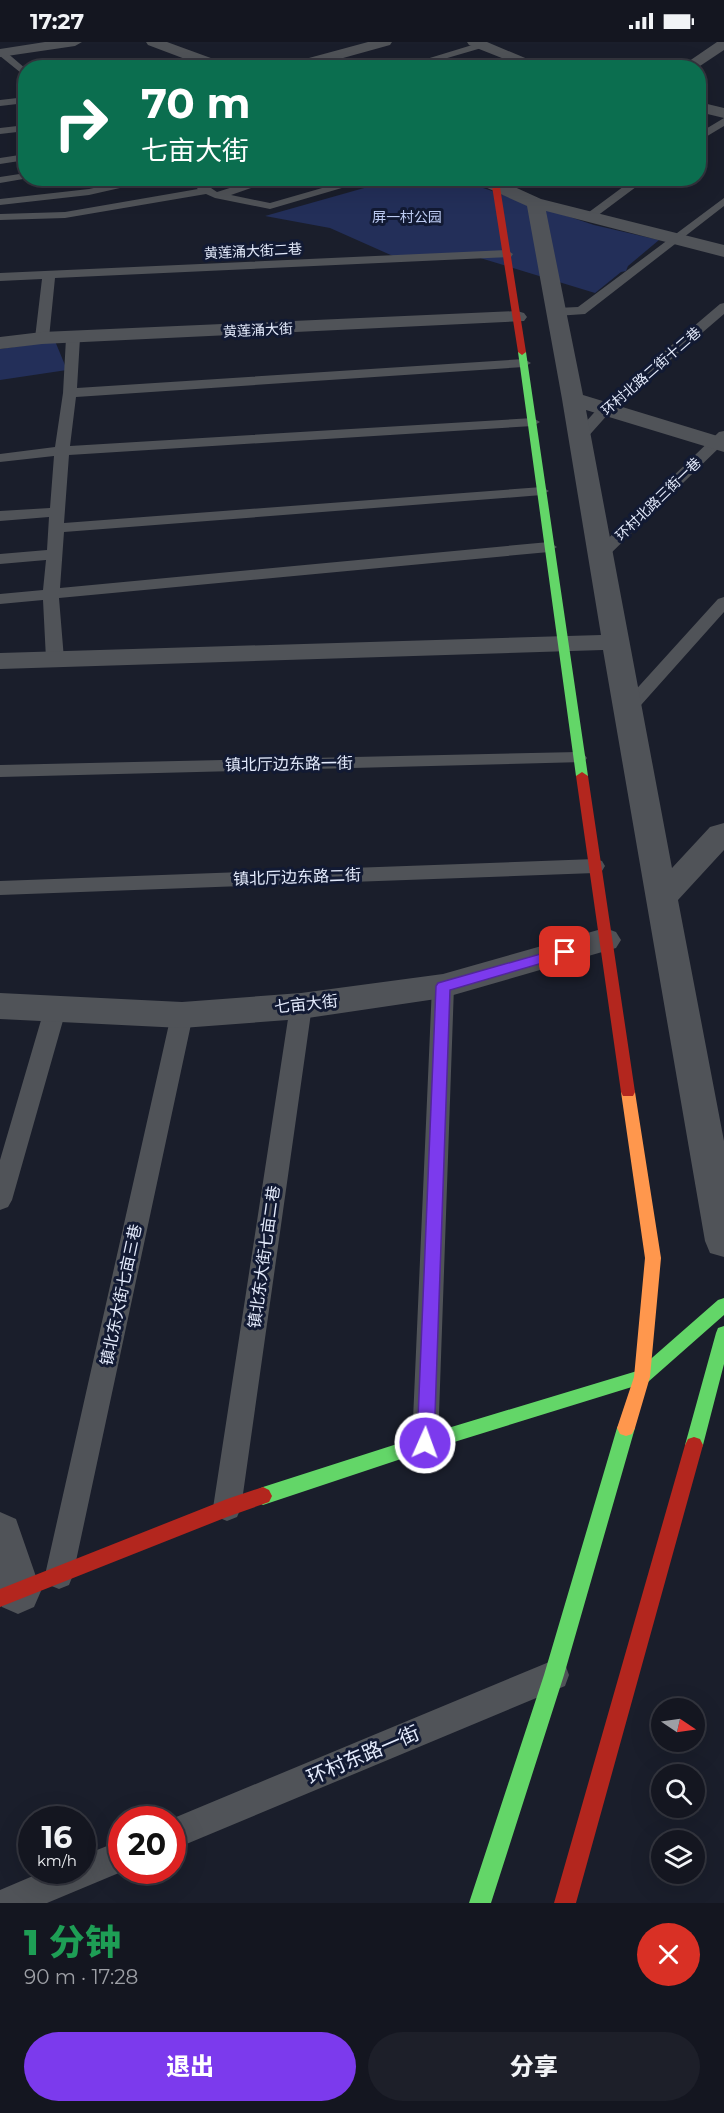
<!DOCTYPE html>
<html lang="zh">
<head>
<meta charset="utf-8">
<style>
	body { margin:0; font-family:Montserrat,"Noto Sans SC",sans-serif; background:#1d1f29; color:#f1f3f6; height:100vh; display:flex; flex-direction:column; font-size:22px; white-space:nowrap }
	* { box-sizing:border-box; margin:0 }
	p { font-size:20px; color:#9d9fa5 }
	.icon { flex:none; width:33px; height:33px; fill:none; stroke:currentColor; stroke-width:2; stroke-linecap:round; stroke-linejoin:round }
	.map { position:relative; height:1861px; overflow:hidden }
	.details { display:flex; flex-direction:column; background:#141620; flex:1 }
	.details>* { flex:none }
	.hud { position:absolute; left:18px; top:18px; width:688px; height:126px; border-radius:24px; box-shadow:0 6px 24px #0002,0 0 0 2px #33353e; background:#0b6e4f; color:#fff; overflow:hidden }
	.needle { width:39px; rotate:103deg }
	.buttons { position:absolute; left:651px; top:1656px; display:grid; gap:12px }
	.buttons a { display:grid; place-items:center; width:54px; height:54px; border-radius:50%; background:#141620; box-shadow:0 6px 24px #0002,0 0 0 2px #33353e; font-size:30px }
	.speed { position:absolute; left:18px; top:1764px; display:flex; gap:12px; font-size:30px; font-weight:700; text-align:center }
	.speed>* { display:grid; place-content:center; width:78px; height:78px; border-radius:50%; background:#141620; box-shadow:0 6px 24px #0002,0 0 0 2px #33353e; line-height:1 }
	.speed small { font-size:15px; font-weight:400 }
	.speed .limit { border:9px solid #d22; background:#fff; color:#111 }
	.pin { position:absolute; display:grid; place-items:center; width:51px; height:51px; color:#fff; margin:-26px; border-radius:12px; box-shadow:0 3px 9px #0006 }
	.me { position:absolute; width:66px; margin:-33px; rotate:2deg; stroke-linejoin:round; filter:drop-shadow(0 0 4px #0008) }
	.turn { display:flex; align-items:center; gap:21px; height:126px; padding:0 24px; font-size:27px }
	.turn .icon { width:78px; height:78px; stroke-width:2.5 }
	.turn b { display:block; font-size:42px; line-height:51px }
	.round { display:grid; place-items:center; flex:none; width:63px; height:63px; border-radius:32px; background:#1d1f29 }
	.head { display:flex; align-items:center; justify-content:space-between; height:102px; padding:0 24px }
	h1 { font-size:36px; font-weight:800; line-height:45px; color:#1e9e55 }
	.primary-button { display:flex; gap:12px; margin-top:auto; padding:12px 24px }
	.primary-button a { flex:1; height:69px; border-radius:36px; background:#7c3aed; color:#fff; font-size:24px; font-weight:800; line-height:69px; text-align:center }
	.primary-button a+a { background:#1d1f29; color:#f1f3f6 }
	.status { display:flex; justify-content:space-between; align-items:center; height:42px; padding:0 30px; background:#141620; direction:ltr }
	.status svg { height:16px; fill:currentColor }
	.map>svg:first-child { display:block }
	.green { fill:#232f59 }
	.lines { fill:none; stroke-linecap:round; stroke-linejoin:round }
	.lane { fill:#505358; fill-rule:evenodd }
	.street { fill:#505358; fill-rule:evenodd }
	.fast { fill:#63d668; fill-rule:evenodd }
	.slow { fill:#ff974d; fill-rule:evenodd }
	.jam { fill:#b3261e; fill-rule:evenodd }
	.route { fill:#7c3aed; stroke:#51269a; stroke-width:1.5 }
	.labels { text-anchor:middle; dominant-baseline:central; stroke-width:6; stroke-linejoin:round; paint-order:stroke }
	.far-park-label { font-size:14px; fill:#bccbf2; stroke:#121a33 }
	.far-street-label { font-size:14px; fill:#e3eafb; stroke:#121a33 }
	.street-label { font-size:16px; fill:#e3eafb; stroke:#121a33 }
	.near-street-label { font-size:20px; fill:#e3eafb; stroke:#121a33 }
</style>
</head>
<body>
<div class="status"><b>17:27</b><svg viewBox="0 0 49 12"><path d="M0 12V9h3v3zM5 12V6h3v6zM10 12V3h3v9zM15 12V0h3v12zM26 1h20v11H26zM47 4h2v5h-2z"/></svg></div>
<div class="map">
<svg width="724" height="1861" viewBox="0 0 724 1861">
	<rect width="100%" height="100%" fill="#1a1e2b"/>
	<path class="green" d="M396 137H456L594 183 659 198 628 224 626 229 621 230 595 251 467 212 393 214 330 186 265 174Z
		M55 299 67 328 0 338V307Z"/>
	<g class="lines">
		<path class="lane" d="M482 0 487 3 485 5 413 26H397Z
			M0 9H5L26 27V35L0 14Z
			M205 15 210 18 208 20 182 26H161Z
			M530 18 535 21 533 23 511 26Z
			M26 55V61L0 64V58Z
			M724 76V84L699 99V91Z
			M26 83V89L0 92V86Z
			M26 112V118L0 122V116Z
			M26 131V136H29L0 141V135Z
			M140 136H164L89 153 0 163V157L89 147Z
			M183 136H196L217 150 262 136H280L231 153 270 161 357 136H376L270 167 215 156 206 152 65 176 0 178V172L65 170 198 147Z
			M635 136H648L593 177H585V173Z
			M724 156V164L585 272 556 274 550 270 556 266 578 265Z
			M507 208 513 212 511 215 55 236 49 296 42 300 35 296 42 237 0 239V231Z
			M724 261V272L610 370 585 398H575L573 395 575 392 600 364 720 262Z
			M73 292 80 296 77 346 524 317 531 321 524 325 76 355 70 404 533 376 540 380 533 384 69 413 64 481 542 445 549 449 542 453 64 490 60 546 549 500 557 505 549 510 59 556 64 617 61 621H49L46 617 43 558 0 562V552L43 548 46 518 0 522V512L47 508 49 475 0 479V469L50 466 54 414 0 420V412L55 405 63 351 66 296Z
			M724 389V401L606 516H594L592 513 594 510 719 390Z
			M724 555V570L633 672H621L618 668 621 664 718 557Z
			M578 710 584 712 587 716 584 720 0 735V723Z
			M595 817 602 819 605 824 602 829 595 831 0 853V839Z
			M443 936 450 938 454 944 438 1401 435 1410 425 1414 415 1410 412 1401 432 944 436 938Z
			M301 956 309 958 312 964 241 1466 237 1475 227 1479 217 1475 213 1466 290 964 293 958Z
			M55 960 63 962 66 968 12 1158 8 1165 0 1168V1118L44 968 47 962Z
			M182 965 190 967 193 973 73 1533 69 1543 59 1547 49 1543 45 1533 171 973 174 967Z
			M554 1618 565 1622 569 1633 565 1644 172 1808V1778H169Z
			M122 1798V1828H126L47 1861H0V1848L47 1828H82V1814Z"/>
		<path class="street" d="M45 0H82L75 4 0 15V7Z
			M146 0H167L230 23 232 26H209L148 3Z
			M368 0H392L390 3 307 26H281L283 23Z
			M467 0H487L549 26H527L469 3Z
			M717 0H724V8L697 26H679Z
			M699 60 724 66V76L699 70Z
			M472 136H495L541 157 724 203V215L546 169 583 353 724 396V410L586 368 672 826 710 785 724 781V808L678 858 724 1099V1215L710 1211 705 1199 603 608 0 627V611L601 593 562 357 527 164 474 140Z
			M517 269 524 271 527 275 524 279 42 302 0 307V295L42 290Z
			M605 886 616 890 621 898 616 906 443 956 301 977 182 986 0 977V951L182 960 301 951 443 932Z
			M0 1470 16 1477 41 1549 34 1565 18 1572 2 1565 0 1560Z"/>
		<path class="fast" d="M522 307 526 310 588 734 582 738 576 734 518 310Z
			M724 1256V1273L648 1340 425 1409 263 1463 257 1460 254 1454 257 1448 263 1445 425 1393 637 1329 718 1258Z
			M724 1284V1322L703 1403 700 1409 694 1411 688 1409 685 1403 716 1291 718 1286Z
			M626 1378 632 1380 635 1386 564 1633 491 1861H469L544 1633 617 1386 620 1380Z"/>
		<path class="slow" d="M628 1044 633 1046 635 1050 661 1216 650 1335 635 1386 632 1392 626 1394 620 1392 617 1386 634 1335 645 1216 621 1050 623 1046Z"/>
		<path class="jam" d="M502 136H511L500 145 526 310 522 313 518 310 492 144Z
			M582 730 588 734 635 1050 633 1054H623L621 1050 576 734Z
			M694 1395 700 1397 703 1403 576 1861H554L685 1403 688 1397Z
			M263 1445 269 1448 272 1454 269 1460 227 1475 0 1565V1547L227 1457Z"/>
	</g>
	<path class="route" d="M565 905 570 906 571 910 570 913 450 948 434 1401 432 1407 425 1410 419 1407 417 1401 436 944 438 941Z"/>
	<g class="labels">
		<g class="far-park-label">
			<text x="407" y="175">屏一村公园</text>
		</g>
		<g class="far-street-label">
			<text transform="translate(253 209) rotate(-3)">黄莲涌大街二巷</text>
			<text transform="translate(258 288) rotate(-3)">黄莲涌大街</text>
			<text transform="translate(651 329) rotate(-41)">环村北路二街十二巷</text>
			<text transform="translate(658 457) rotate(-44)">环村北路三街一巷</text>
		</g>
		<g class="street-label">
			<text transform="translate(289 722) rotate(-1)">镇北厅边东路一街</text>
			<text transform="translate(297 835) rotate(-2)">镇北厅边东路二街</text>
			<text transform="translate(306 962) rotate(-6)">七亩大街</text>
			<text transform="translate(264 1215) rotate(-82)">镇北东大街七亩二巷</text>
			<text transform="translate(121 1253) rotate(-78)">镇北东大街七亩三巷</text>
		</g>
		<g class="near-street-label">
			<text transform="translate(363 1713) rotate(-23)">环村东路一街</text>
		</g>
	</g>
</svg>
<div class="buttons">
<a><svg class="needle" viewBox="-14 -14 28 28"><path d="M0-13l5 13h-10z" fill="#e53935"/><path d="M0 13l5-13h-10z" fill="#9d9fa5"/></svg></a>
<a><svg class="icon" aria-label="search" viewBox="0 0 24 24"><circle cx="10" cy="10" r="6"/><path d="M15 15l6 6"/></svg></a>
<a><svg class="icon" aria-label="layers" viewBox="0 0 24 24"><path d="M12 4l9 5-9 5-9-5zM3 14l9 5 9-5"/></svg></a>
</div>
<div class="speed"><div>16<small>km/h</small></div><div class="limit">20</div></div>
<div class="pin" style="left:565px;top:910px;background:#d93025"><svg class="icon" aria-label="arrive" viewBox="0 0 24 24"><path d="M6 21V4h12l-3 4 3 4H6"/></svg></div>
<svg class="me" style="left:425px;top:1401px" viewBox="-20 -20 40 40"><circle r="17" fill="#7c3aed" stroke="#fff" stroke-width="3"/><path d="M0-11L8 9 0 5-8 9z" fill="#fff"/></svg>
<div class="hud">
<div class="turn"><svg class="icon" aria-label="right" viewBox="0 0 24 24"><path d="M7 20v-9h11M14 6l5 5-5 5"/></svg><div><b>70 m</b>七亩大街</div></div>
</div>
</div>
<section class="details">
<div class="head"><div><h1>1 分钟</h1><p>90 m · 17:28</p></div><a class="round" style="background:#d93025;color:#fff"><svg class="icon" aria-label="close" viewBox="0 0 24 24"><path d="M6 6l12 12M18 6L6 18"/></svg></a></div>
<div class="primary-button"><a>退出</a><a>分享</a></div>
</section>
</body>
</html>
